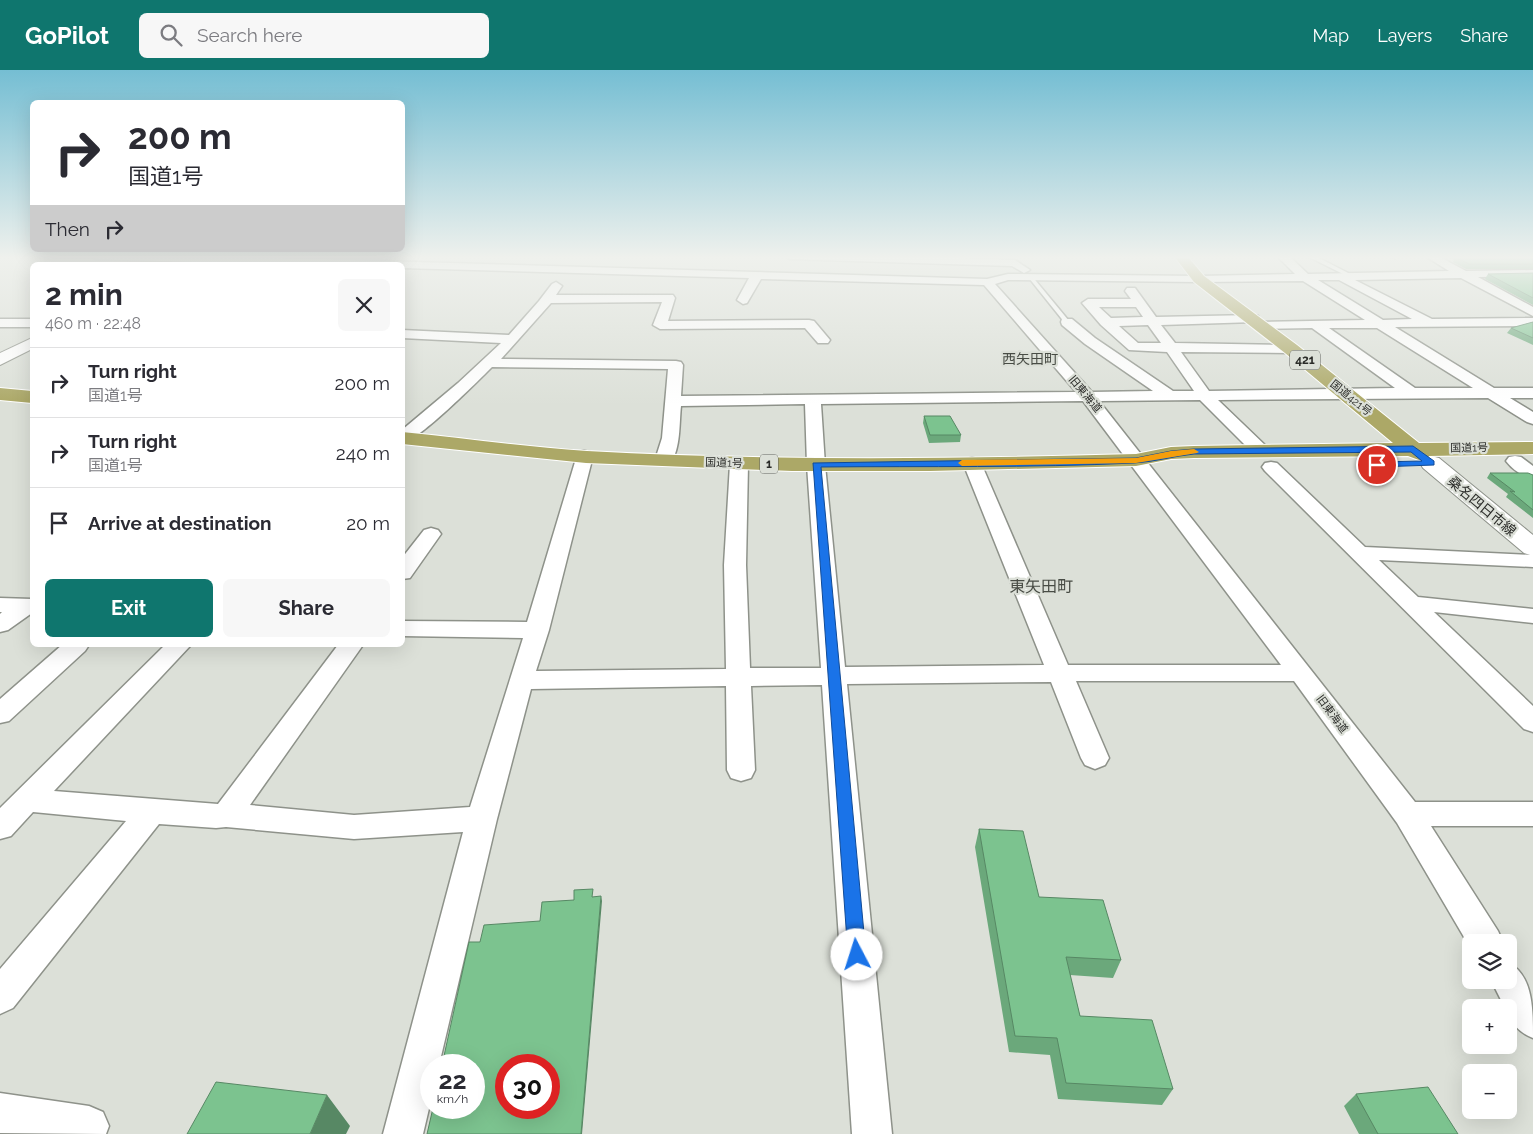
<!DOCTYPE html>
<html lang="en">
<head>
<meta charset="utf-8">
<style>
	body { margin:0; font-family:Raleway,"Noto Sans JP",sans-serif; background:#f7f7f7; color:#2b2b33; height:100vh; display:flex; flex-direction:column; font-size:19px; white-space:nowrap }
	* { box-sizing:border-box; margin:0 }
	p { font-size:16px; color:#7c7c81 }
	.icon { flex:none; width:28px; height:28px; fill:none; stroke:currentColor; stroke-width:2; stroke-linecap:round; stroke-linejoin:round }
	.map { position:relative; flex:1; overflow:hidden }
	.panel { position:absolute; left:30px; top:192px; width:375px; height:385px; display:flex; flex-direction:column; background:#fff; border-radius:8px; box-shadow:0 5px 20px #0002 }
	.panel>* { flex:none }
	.hud { position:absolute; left:30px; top:30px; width:375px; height:152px; border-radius:8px; box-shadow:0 5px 20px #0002; background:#fff; color:#2b2b33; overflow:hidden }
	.tools { position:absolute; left:1462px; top:864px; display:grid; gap:10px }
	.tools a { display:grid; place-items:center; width:55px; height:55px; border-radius:8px; background:#fff; box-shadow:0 5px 20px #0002; font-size:25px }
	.speed { position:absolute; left:420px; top:984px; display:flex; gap:10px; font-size:25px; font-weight:700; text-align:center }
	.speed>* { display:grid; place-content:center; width:65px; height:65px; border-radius:50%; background:#fff; box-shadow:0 5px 20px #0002; line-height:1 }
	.speed small { font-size:12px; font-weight:400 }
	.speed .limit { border:8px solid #d22; background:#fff; color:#111 }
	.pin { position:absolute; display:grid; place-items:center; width:42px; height:42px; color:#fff; margin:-21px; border:2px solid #fff; border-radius:50%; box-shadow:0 1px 5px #0007 }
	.me { position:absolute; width:55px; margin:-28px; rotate:355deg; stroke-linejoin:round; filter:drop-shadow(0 0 4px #0008) }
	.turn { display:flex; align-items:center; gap:18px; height:105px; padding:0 15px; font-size:22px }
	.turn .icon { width:65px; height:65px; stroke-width:2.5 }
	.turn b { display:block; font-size:35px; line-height:42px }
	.then { display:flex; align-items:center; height:48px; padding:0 15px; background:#0003; gap:10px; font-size:19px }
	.round { display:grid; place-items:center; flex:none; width:52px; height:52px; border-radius:8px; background:#f7f7f7 }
	.headline { display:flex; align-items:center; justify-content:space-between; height:85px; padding:0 15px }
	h1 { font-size:30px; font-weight:700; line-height:38px }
	.action { display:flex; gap:10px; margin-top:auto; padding:10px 15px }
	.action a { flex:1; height:58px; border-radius:8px; background:#0f766e; color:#fff; font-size:20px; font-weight:700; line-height:58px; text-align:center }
	.action a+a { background:#f7f7f7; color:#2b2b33 }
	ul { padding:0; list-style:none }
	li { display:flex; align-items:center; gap:15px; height:70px; padding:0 15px; border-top:1px solid #e1e1e2 }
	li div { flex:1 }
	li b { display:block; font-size:19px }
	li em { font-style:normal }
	header { display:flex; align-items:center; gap:30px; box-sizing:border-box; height:70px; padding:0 25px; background:#0f766e; color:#fff }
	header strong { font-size:24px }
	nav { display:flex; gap:28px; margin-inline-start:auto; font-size:18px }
	.search { width:350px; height:45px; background:#f7f7f7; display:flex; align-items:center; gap:12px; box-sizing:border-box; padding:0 18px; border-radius:8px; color:#7c7c81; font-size:19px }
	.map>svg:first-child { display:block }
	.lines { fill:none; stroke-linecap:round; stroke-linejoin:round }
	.service-casing { stroke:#8e928a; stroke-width:3 }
	.minor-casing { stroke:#8e928a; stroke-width:3 }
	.tertiary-casing { stroke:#8e928a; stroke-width:2 }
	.secondary-casing { stroke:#8e928a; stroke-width:2 }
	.trunk-casing { stroke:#fff; stroke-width:2 }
	.path { stroke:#959791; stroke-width:2; stroke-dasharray:0.5 2; stroke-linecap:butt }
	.service { fill:#fff; fill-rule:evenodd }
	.minor { fill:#fff; fill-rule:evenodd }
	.tertiary { fill:#fff; fill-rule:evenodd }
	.secondary { fill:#fff; fill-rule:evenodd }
	.trunk { fill:#aca867; fill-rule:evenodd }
	.wall { fill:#6ba87b }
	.shaded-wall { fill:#578864 }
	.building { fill:#7cc38f; stroke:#578864; fill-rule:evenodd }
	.route { fill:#1a73e8; stroke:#114b97 }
	.slow { fill:#f59e0b }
	.labels { text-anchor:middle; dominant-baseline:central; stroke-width:4.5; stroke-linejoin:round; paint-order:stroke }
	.far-street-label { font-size:11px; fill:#2b2c29; stroke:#dce0d8 }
	.shield { fill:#dce0d8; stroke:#60625e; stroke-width:1 }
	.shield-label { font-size:12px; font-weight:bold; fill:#2b2c29 }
	.far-quarter-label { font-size:14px; fill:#484c45; stroke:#dce0d8 }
	.street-label { font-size:14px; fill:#2b2c29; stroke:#dce0d8 }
	.quarter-label { font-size:16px; fill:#484c45; stroke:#dce0d8 }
</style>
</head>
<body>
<header>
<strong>GoPilot</strong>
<div class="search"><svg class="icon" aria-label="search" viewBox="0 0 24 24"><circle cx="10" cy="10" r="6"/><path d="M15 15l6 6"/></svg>Search here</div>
<nav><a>Map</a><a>Layers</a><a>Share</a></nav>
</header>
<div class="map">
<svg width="1533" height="1064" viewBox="0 0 1533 1064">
	<rect width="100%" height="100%" fill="#dce0d8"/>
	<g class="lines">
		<defs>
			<path id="service" d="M1307 186H1315L1354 206 1349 207Z
				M1031 205 1069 251V253H1065L1029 208Z"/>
			<path id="minor" d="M91 186H215L987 209 1008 204 1199 206 1295 204 1277 186H1289L1308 204 1449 201 1425 186H1438L1466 201 1533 200V206L1478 207 1533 237V246L1461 208 1355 210 1432 249 1533 248V256L1395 257 1494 318H1533V328H1510L1533 342V354L1527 352 1488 328 1218 330 1267 377 1270 381 1267 385 1261 386 1255 385 1200 330 1099 331 1415 732H1533V756H1431L1498 861 1503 872H1471V879L1397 753 1294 611H1076L1109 688 1105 695 1095 699 1085 695 1081 688 1051 612 847 614 892 1064H852L822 615 751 616 755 700 751 708 741 711 731 708 727 700 726 616 531 619 497 749 439 995H431V1030L423 1064H383L463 762 354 769 226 757 216 758 159 754 13 938 0 944V899L126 751 33 742 11 766 0 769V738L165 575H191L54 721 218 734 338 575H363L250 735 354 745 470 737 523 568 402 566V551L527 552 578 382 584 381 590 382 593 386 549 560 536 601 726 599 724 495 730 394 733 390 739 389 745 390 748 394 746 495 750 598H821L807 395 805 334 681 336C679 354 681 378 670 394L664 395 658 394 655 390 662 368 668 299 492 297C477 312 420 369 403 373L402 360 458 313 501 273 402 268V260L509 265 539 231 552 214 556 212 562 216 556 225H673L675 228 668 251 809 250 814 251 830 270 828 273H818L805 258 660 259 653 255 662 232 551 233 501 289 676 291 681 292 683 295 681 326 1076 322 984 215 761 209 747 233 743 234 737 230 749 208 402 198V195H292L96 189ZM1008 210 1199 212 1303 211 1365 250 1258 252 1259 249 1258 246 1253 245 1156 247 1135 218H1127L1125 221 1131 229H1088L1082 233 1101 255 1129 280 1167 282 1194 321H1173L1095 268 1072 249H1062L1061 252 1062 255 1085 274 1153 321 1092 322 995 214ZM1318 210H1339L1412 249 1383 250ZM1099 237H1136L1143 247 1111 248ZM1255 252 1253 255 1255 258 1260 259 1312 258 1395 318 1209 321 1181 282 1291 283 1298 279 1291 275 1175 273 1161 255ZM1148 255 1161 273H1138L1119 256ZM1329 258H1377L1473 318H1415ZM1083 331 1281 595H1068L981 393 978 389 972 388 966 389 963 393 1044 595 845 597 825 395 821 334Z
				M785 186H901L1015 190 1030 200 1024 203 1012 196 790 189Z
				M0 249H32V257H0Z
				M1515 386 1521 387 1533 396V409C1523 407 1512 399 1506 391L1509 387Z
				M1271 392 1277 393 1365 477 1533 485V497L1379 490 1418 527 1533 539V553L1434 542 1533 636V662L1524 659 1265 401 1262 397 1265 393Z
				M431 458 438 460 441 464 410 508 402 509V488L424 460Z
				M0 528 32 529V543L8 560 0 562V544L2 542H0Z
				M62 575H89L85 581 9 651 0 653V629Z
				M1509 893C1533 906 1533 939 1533 968 1520 963 1509 953 1509 938H1505L1491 910H1509Z
				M0 1023 89 1036 103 1042 109 1056 106 1064 0 1063Z"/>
			<path id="tertiary" d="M32 268V279L0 295V283Z"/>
			<path id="secondary" d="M1431 386 1439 388 1533 465V486L1524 483 1423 398 1420 393 1423 388Z"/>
			<path id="trunk" d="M1174 186H1187L1204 206 1297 275 1419 373 1533 372V384L1429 386 1427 389 1419 390 1408 386 1194 388 1171 389 1136 396 930 401H792L586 393 402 374V362C464 368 525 377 587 381 770 391 953 389 1136 384L1171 377 1194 376 1393 373 1285 283 1194 212Z
				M0 318 32 321V333L0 330Z"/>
		</defs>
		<use href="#service" class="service-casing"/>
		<use href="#minor" class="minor-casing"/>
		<use href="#tertiary" class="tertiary-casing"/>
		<use href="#secondary" class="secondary-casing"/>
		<use href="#trunk" class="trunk-casing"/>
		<path class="path" d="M1388 186 1396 190"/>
		<use href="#service" class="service"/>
		<use href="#minor" class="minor"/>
		<use href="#tertiary" class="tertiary"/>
		<use href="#secondary" class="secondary"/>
		<use href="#trunk" class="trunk"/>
	</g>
	<path class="wall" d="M1446 186H1533V199H1466L1453 192 1454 190Z
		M1533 203V235L1485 209 1488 204Z
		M1533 252V275L1507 263 1511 258Z
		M924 346 961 365 960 372 929 373 923 353Z
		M1490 403 1533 405V448L1506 427 1508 424 1487 408Z
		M979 759 1039 827 1121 890 1113 908 1070 905 1080 946 1173 1019 1162 1035 1058 1029 1050 985 1009 982 975 777Z
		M1356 1024 1458 1064H1359L1344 1036Z"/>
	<path class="shaded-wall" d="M601 826 602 831 582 1064H581Z
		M327 1025 350 1056 346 1064H310Z"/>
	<path class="building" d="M1460 186H1533V194H1469L1455 187H1462Z
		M1533 203V228L1488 204Z
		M1533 252V268L1511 258Z
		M924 346H950L961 365H930Z
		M1490 403H1528L1533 405V440L1510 421 1515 422Z
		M979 759 1023 761 1039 827 1103 830 1121 890 1066 887 1080 946 1152 950 1173 1019 1066 1013 1057 968 1015 966Z
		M593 819 592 827 601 826 581 1064H427L433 1038H474V995H442L469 872H480L484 855 540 851 542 832 574 830V820ZM506 995H549V1038H506Z
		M216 1012 327 1025 310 1064H187Z
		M1428 1017 1458 1064H1378L1356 1024Z"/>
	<linearGradient id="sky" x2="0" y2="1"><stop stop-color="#75bed3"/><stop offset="0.56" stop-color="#eff1ed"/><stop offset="1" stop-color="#eff1ed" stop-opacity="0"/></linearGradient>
	<rect width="1533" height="335" fill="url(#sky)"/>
	<path class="route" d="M1413 376 1434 391V395L1377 397 1373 395 1377 392 1422 391 1411 382 1194 384C1174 386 1154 392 1134 393 1030 398 925 396 821 397L866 885 863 891 857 893 851 891 848 885 813 393 1136 388 1171 381 1194 379Z"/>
	<path class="slow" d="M1194 379 1199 382 1197 383 1136 393 962 396 958 393 962 390 1136 388 1171 381Z"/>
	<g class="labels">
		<g class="far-street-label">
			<text transform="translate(1085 324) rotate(50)">旧東海道</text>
			<text transform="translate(1351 328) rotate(39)">国道421号</text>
			<text transform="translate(1469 378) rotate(-1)">国道1号</text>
			<text transform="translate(724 393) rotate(2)">国道1号</text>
			<text transform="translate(1332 644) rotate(53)">旧東海道</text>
		</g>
		<g class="shield">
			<rect x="1290" y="280.5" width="30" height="19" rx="4"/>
			<rect x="760" y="384.5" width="18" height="19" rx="4"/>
		</g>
		<g class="shield-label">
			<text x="1305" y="290">421</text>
			<text x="769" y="394">1</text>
		</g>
		<g class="far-quarter-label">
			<text x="1030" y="289">西矢田町</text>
		</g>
		<g class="street-label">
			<text transform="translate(1482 436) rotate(40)">桑名四日市線</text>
		</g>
		<g class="quarter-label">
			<text x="1041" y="516">東矢田町</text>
		</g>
	</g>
</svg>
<div class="tools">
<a><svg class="icon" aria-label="layers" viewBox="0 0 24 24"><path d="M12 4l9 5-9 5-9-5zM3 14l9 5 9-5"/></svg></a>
<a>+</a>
<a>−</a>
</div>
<div class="speed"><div>22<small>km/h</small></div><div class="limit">30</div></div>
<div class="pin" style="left:1377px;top:395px;background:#d93025"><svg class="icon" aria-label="arrive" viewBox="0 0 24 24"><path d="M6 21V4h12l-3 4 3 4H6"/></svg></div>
<svg class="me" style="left:857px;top:885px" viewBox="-20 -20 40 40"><circle r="19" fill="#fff"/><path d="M0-13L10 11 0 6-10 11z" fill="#1a73e8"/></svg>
<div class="hud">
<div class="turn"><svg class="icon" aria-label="right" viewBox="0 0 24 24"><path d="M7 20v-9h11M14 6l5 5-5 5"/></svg><div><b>200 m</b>国道1号</div></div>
<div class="then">Then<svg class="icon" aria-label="right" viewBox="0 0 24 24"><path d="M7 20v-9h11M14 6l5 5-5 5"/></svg></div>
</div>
<section class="panel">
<div class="headline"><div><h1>2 min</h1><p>460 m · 22:48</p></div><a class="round"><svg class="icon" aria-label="close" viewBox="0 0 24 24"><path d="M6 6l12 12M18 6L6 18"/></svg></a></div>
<ul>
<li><svg class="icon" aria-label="right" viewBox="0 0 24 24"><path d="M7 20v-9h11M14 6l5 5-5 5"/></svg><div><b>Turn right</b><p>国道1号</p></div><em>200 m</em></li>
<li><svg class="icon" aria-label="right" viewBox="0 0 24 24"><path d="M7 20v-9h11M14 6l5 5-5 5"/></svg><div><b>Turn right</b><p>国道1号</p></div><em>240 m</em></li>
<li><svg class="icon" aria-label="arrive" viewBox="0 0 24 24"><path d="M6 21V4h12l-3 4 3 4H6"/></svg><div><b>Arrive at destination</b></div><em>20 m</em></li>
</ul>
<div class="action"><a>Exit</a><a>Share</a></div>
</section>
</div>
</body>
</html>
